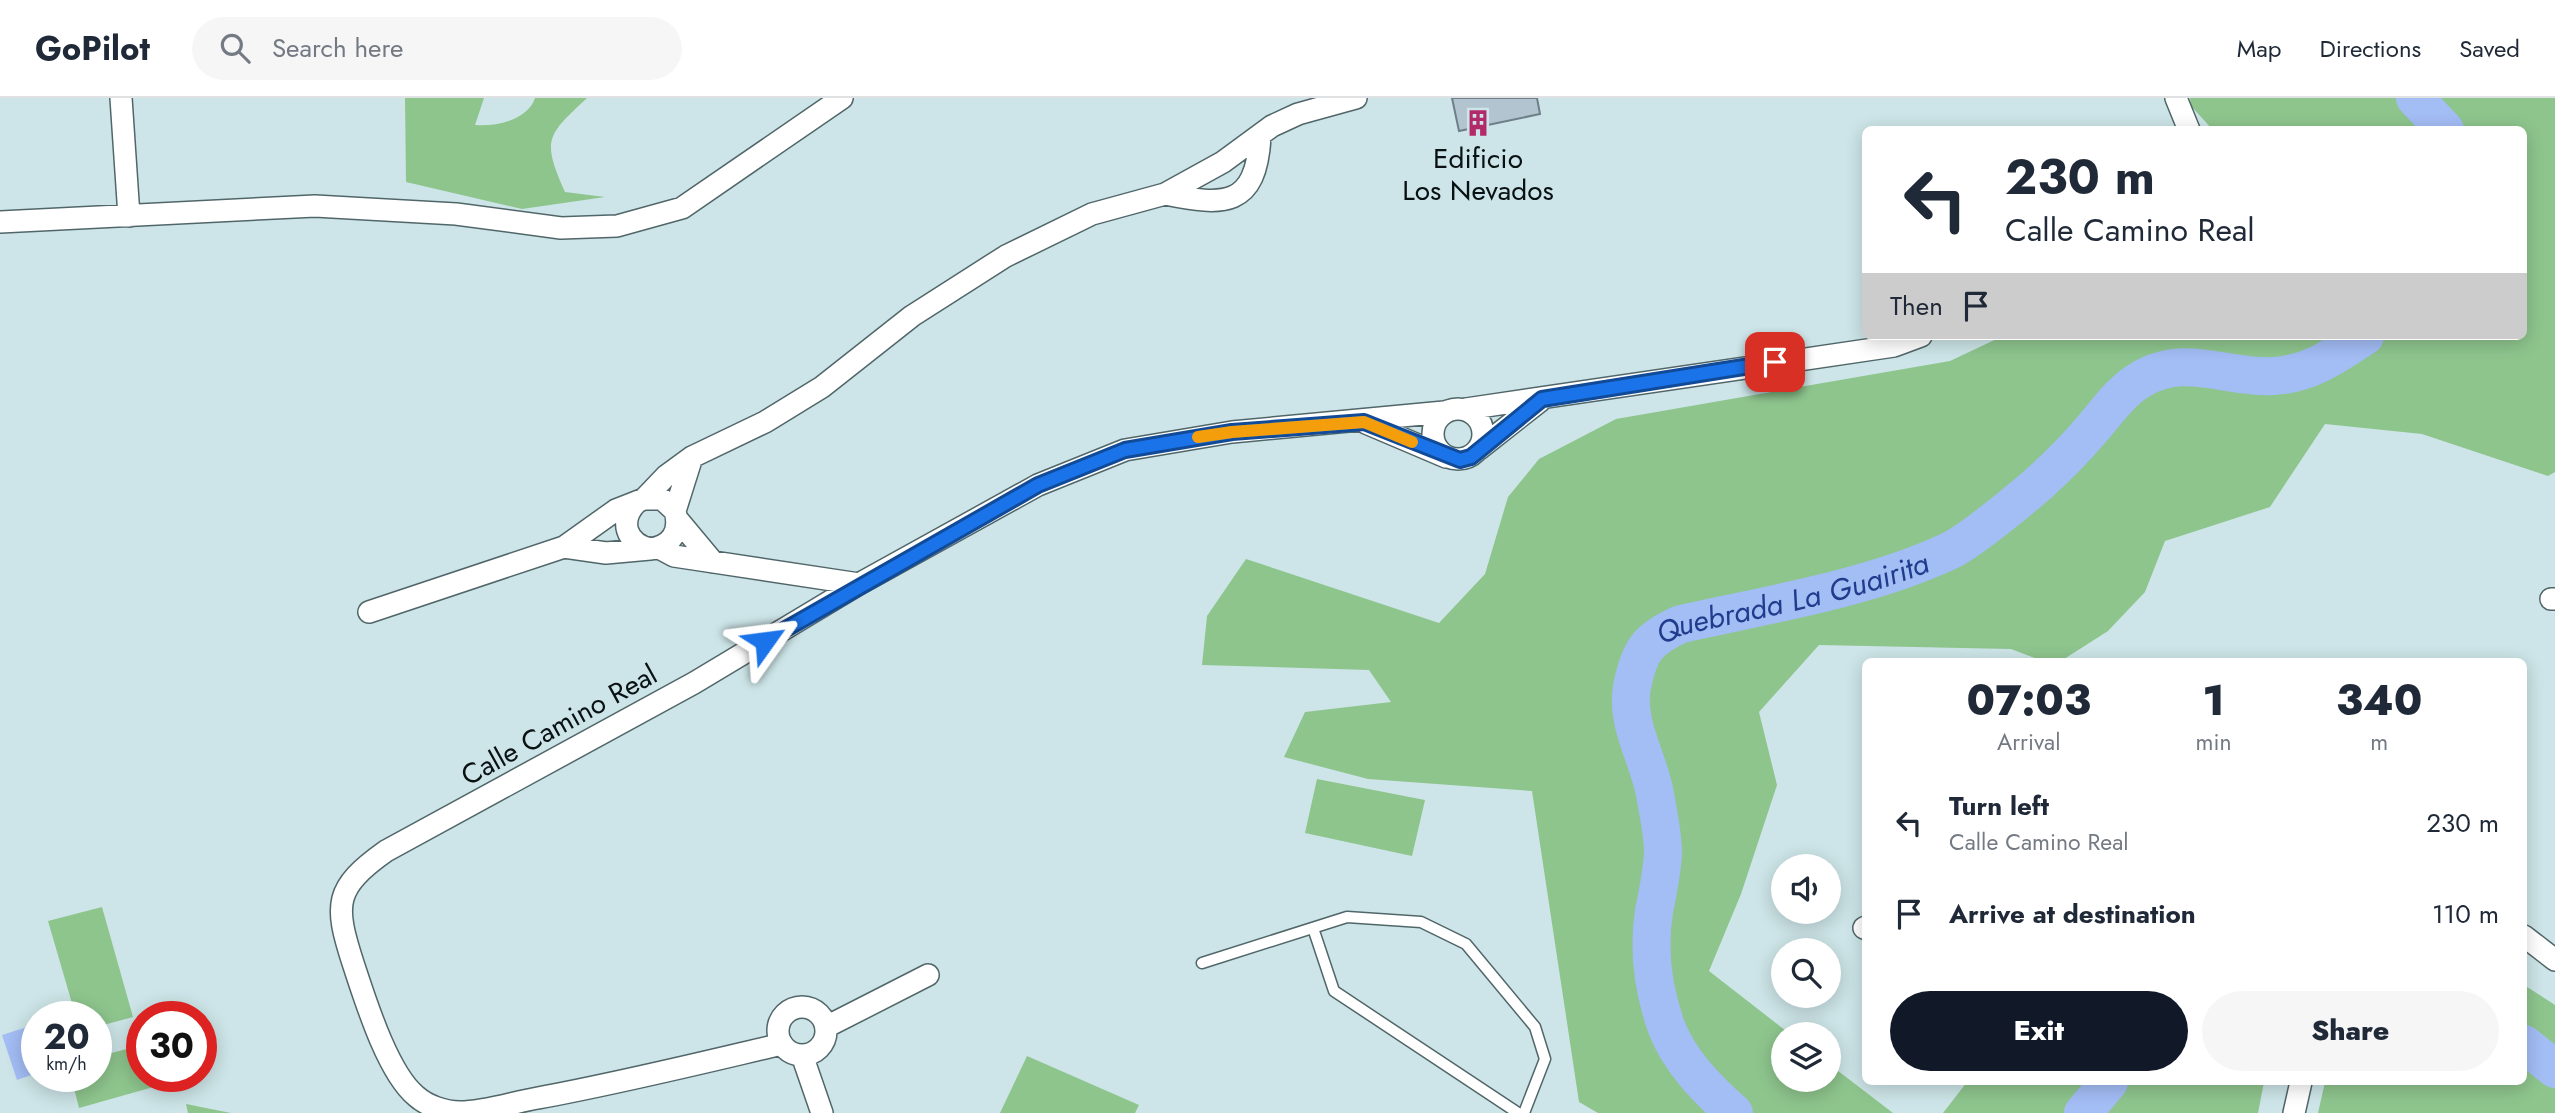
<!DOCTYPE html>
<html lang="en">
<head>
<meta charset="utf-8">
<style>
	body { margin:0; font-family:Jost,sans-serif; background:#f6f6f7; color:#1f2937; height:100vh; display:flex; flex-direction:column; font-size:26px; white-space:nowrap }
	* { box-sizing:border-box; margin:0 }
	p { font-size:23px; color:#747a83 }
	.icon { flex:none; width:38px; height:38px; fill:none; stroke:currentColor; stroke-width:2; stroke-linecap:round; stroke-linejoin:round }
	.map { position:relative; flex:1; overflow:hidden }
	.drawer { position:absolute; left:1862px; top:560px; width:665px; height:427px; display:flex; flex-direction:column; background:#fff; border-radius:10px; box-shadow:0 4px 18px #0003 }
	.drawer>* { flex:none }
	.top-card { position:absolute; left:1862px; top:28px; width:665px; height:214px; border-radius:10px; box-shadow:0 4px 18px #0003; background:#fff; color:#1f2937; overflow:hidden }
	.fabs { position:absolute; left:1771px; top:756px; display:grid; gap:14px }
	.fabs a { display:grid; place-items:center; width:70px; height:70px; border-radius:50%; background:#fff; box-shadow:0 4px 18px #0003; font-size:35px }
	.speed { position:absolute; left:21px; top:903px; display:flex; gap:14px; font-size:35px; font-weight:700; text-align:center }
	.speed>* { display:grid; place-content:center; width:91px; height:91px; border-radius:50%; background:#fff; box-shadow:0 4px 18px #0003; line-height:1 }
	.speed small { font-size:18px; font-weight:400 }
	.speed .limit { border:10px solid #d22; background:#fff; color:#111 }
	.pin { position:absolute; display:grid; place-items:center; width:60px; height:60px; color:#fff; margin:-30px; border-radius:14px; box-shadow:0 4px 10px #0006 }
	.me { position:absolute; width:77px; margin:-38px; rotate:59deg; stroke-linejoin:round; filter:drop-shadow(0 0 5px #0008) }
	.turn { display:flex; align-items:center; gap:24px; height:147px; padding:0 28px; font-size:32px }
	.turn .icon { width:91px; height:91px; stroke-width:2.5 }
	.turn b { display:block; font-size:49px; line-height:60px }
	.then { display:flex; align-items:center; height:66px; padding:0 28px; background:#0003; gap:14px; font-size:26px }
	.eta { display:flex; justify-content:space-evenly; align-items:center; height:119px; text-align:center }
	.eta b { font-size:42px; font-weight:800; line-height:49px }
	.cta { display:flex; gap:14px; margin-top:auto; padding:14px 28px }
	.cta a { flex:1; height:80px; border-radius:42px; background:#111827; color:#fff; font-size:28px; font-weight:800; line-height:80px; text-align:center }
	.cta a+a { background:#f6f6f7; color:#1f2937 }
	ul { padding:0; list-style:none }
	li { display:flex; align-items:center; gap:21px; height:91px; padding:0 28px }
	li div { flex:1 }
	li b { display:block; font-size:26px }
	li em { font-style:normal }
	header { display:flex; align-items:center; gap:42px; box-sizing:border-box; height:98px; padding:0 35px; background:#fff; border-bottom:2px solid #e0e1e3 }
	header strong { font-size:33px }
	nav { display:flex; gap:38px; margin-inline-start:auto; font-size:24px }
	.search { width:490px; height:63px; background:#f6f6f7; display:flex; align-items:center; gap:18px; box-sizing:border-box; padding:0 24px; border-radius:38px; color:#747a83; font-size:26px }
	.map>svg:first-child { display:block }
	.green { fill:#8ec58d }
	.water { fill:#a3bdf5 }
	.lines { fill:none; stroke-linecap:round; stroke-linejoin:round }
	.river { stroke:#a3bdf5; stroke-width:38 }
	.building { fill:#b2c4d0; stroke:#6e7f8a; stroke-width:2 }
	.service-casing { stroke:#516669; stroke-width:13 }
	.minor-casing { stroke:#516669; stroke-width:24 }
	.service { stroke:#fff; stroke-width:10 }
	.minor { stroke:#fff; stroke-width:21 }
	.route-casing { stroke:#114b97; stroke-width:18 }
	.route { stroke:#1a73e8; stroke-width:12 }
	.slow { stroke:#f59e0b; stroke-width:12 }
	.labels { text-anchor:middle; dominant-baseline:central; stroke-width:6; stroke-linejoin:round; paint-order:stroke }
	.poi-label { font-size:28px; fill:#091112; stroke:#cde5e8 }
	.street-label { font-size:28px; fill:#091112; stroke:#cde5e8 }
	.water-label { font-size:30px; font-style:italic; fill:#213c8c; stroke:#cde5e8 }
</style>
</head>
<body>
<header>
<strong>GoPilot</strong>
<div class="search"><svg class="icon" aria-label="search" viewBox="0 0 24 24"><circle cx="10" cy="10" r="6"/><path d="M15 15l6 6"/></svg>Search here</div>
<nav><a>Map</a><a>Directions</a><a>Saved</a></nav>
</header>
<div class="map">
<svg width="2555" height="1015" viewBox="0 0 2555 1015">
	<rect width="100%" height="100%" fill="#cde5e8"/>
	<path class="green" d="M405 0H484L475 27C495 29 528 22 535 0H587C546 38 542 42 565 94L605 99 522 111 406 84Z
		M2190 0H2555V374L2548 378 2422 336 2325 326 2270 409 2165 443 2145 494 2108 533 2061 563H2043L2011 551 1819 547 1759 614 1777 687 1741 796 1709 873 1790 936H1783V982H1829V966L1893 1015H1598L1579 1004 1532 693 1368 681 1284 659 1305 614 1391 604 1369 572 1202 567 1207 518 1246 461 1439 525 1485 476 1508 399 1539 361 1616 321 1950 263 2003 238H2524V32L2212 31 2191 8Z
		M1317 681 1425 702 1412 758 1305 735Z
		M102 809 133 919 96 929V919H76L48 823Z
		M2524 887 2555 907V1015H2318L2325 984H2524Z
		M142 947V978H155L157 988 79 1010 71 978H96V959Z
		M1027 958 1139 1007 1135 1015H1000Z
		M1967 984H2264L2258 1015H1943Z
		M186 1006 231 1015H188Z"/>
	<path class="water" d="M27 929C31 945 29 959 34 976L17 982 2 937Z"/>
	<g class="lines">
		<g class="river">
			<path d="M2415 0 2445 32"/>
			<path d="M2524 946 2555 971"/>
			<path id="s1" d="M1734 1015C1707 991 1679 963 1666 928 1653 891 1648 852 1654 813 1658 793 1662 775 1663 755 1663 738 1659 719 1656 702 1651 663 1625 629 1632 589 1639 553 1647 541 1681 526 1766 507 1867 491 1947 454 1968 445 2017 404 2036 388 2055 371 2075 351 2092 331 2107 314 2120 294 2140 282 2184 254 2228 281 2274 278 2310 276 2336 257 2365 238"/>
			<path d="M2083 1015 2109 984"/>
		</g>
	</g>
	<path class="building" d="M1452 0H1537L1540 16 1459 33Z"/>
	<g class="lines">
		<defs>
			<path id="service" d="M1313 830 1334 893 1518 1015
				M1202 865 1347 819 1421 824 1466 846 1535 929 1545 961 1524 1015"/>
			<path id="minor" d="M121 0 129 118
				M2176 0 2189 32
				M1165 96C1224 108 1256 110 1260 39
				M0 124 315 108 456 116 561 130 617 128 682 110 842 0
				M1433 336a25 25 0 1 1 50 0a25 25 0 1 1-50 0Z
				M1466 311 1894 248 1921 238
				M1366 325 1446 359
				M1479 351 1540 303
				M644 401 666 378 692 359 765 324 822 289 912 218 1006 158 1092 116 1165 96 1223 64 1272 28 1298 16 1356 0
				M675 413 692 359
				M678 422 713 464
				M564 449 606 455 650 451
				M659 450 674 458 859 486
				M2551 501H2555
				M369 514 564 449 616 412 644 401H662L675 413C681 434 671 448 650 451 626 445 619 423 636 405
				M1864 830 1866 829
				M2524 838 2555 862
				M778 933a24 24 0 1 1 48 0a24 24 0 1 1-48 0Z
				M826 929 928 877
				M782 946C701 965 620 985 538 1000 514 1004 485 1014 460 1014 445 1014 427 1008 416 998 387 974 365 901 353 865 334 806 334 790 386 753L694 585 859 486 1038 387 1125 352 1232 334 1444 314
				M802 957 822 1015
				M2294 1015 2301 984"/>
		</defs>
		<use href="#service" class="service-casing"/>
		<use href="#minor" class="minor-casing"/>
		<use href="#service" class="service"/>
		<use href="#minor" class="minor"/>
	</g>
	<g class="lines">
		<defs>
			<path id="route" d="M765 543 1038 387 1125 352 1232 334 1364 324 1460 362 1471 359 1542 301 1775 264"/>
		</defs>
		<use href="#route" class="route-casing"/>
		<use href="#route" class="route"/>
		<path class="slow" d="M1198 339 1232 334 1364 324 1412 344"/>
	</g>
	<defs>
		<symbol id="building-bare" viewBox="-9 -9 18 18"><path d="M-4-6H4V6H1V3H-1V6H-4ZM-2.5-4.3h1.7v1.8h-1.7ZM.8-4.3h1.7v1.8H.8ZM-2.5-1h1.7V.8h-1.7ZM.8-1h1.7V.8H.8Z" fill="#b32a6a" stroke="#cde5e8" stroke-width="2.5" paint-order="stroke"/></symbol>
	</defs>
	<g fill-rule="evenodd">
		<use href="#building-bare" x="1459" y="6" width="38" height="38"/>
	</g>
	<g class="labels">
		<g class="poi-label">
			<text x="1478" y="60">Edificio<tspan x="1478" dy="32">Los Nevados</tspan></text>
		</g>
		<g class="street-label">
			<text transform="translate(559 627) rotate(-29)">Calle Camino Real</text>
		</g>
		<g class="water-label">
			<text stroke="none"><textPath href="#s1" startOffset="656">Quebrada La Guairita</textPath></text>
		</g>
	</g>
</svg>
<div class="fabs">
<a><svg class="icon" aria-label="sound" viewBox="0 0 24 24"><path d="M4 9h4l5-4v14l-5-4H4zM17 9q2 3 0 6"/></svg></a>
<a><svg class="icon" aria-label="search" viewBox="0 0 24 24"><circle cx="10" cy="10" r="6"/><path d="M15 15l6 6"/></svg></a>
<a><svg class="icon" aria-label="layers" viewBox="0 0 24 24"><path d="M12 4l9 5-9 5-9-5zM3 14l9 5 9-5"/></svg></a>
</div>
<div class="speed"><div>20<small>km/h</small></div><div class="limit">30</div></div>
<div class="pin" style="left:1775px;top:264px;background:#d93025"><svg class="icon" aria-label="arrive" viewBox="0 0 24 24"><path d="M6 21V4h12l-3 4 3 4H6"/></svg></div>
<svg class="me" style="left:765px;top:543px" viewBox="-20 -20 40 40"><path d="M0-17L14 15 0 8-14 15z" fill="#1a73e8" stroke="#fff" stroke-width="4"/></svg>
<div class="top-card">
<div class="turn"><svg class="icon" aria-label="left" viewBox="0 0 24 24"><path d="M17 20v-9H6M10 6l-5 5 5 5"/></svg><div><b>230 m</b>Calle Camino Real</div></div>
<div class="then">Then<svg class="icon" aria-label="arrive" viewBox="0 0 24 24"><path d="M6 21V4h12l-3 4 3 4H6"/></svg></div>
</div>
<section class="drawer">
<div class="eta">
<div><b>07:03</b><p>Arrival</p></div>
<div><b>1</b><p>min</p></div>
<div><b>340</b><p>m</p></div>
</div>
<ul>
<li><svg class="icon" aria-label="left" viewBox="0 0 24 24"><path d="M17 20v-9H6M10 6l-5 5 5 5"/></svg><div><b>Turn left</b><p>Calle Camino Real</p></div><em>230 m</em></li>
<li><svg class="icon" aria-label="arrive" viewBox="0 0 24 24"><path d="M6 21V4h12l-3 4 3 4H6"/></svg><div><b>Arrive at destination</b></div><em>110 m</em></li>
</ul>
<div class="cta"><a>Exit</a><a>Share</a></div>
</section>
</div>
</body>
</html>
